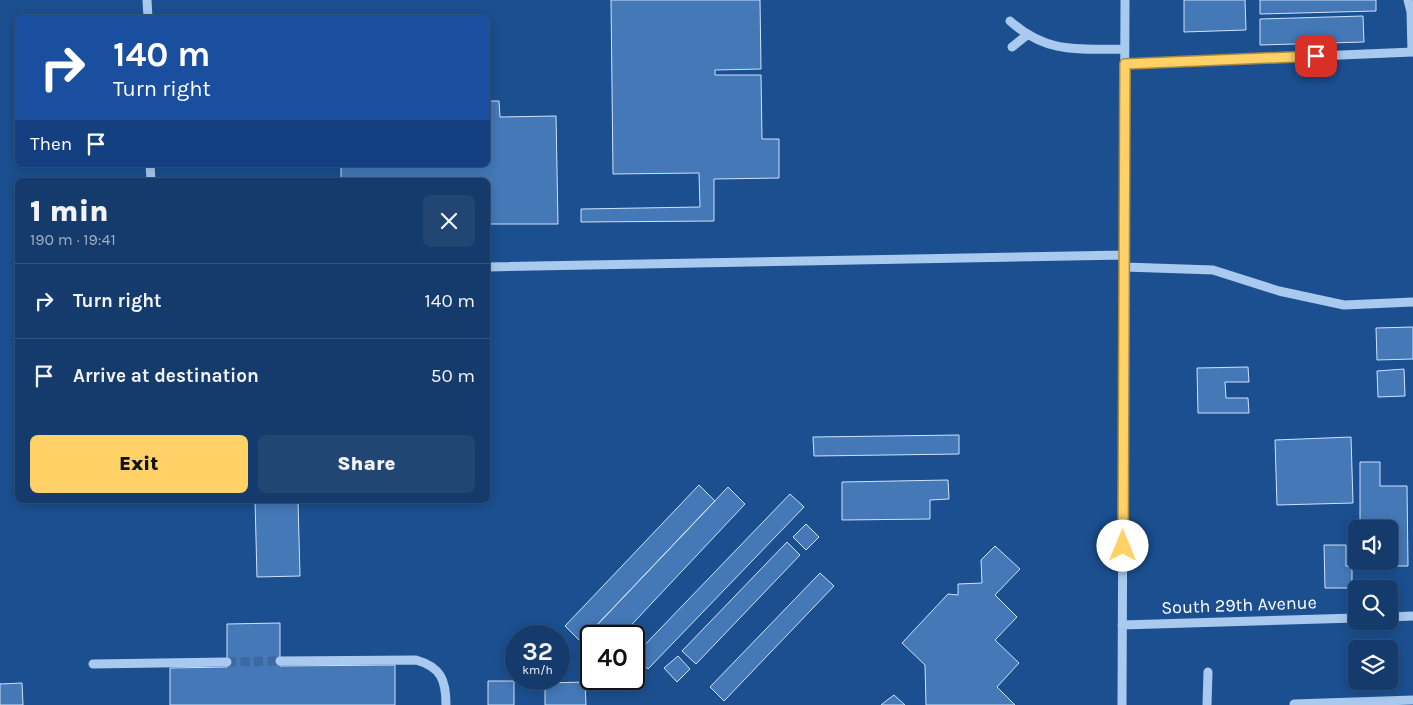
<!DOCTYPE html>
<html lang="en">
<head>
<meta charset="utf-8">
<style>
	body { margin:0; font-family:Karla,sans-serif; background:#214673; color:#f1f3f6; height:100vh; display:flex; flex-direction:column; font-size:19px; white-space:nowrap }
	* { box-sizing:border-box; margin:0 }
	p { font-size:16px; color:#9dadc1 }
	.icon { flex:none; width:28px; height:28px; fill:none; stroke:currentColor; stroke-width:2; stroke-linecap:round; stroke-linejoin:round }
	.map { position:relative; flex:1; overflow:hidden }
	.panel { position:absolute; left:15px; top:178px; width:475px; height:325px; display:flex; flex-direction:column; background:#143b6b; border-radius:8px; box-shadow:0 2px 12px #0003,0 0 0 1px #33557e }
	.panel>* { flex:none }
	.guide { position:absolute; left:15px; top:15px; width:475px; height:152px; border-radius:8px; box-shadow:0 2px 12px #0003,0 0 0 1px #33557e; background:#1a4fa0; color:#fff; overflow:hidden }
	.controls { position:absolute; left:1348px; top:520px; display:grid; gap:10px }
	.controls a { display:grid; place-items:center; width:50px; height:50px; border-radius:8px; background:#143b6b; box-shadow:0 2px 12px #0003,0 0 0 1px #33557e; font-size:25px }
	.speed { position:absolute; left:505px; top:625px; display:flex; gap:10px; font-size:25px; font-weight:700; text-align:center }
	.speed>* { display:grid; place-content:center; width:65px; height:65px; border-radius:50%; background:#143b6b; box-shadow:0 2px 12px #0003,0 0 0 1px #33557e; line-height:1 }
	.speed small { font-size:12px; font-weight:400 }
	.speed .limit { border:2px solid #111; border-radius:8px; background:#fff; color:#111 }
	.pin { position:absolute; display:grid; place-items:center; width:42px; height:42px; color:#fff; margin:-21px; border-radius:10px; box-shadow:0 2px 8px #0006 }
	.me { position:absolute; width:55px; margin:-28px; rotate:0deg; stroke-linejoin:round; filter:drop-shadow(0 0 4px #0008) }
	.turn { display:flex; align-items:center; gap:18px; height:105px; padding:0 15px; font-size:22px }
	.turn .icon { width:65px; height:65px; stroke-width:2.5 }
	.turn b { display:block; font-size:35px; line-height:42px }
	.then { display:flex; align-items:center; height:48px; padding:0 15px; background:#0003; gap:10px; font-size:19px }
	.round { display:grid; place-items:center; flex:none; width:52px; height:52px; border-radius:8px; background:#214673 }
	.overview { display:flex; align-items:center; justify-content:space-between; height:85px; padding:0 15px }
	h1 { font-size:30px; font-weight:800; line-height:38px }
	.cta { display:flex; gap:10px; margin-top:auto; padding:10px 15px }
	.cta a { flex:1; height:58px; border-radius:8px; background:#ffd166; color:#111; font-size:20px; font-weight:800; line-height:58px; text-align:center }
	.cta a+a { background:#214673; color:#f1f3f6 }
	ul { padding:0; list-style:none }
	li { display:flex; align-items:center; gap:15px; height:75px; padding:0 15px; border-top:1px solid #33557e }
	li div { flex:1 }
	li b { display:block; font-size:19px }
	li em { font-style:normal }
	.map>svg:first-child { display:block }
	.building { fill:#4478b7; stroke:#cfe3fa }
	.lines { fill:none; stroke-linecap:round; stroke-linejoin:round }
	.minor-tunnel { stroke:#3d69a0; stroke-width:9; stroke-dasharray:9 4.5; stroke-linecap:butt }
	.minor { stroke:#a9c9ee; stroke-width:9 }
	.route-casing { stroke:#a68842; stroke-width:12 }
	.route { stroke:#ffd166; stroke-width:9 }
	.labels { text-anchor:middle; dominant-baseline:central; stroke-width:5; stroke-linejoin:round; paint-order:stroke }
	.street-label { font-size:18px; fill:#fff; stroke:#1b4f8f }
</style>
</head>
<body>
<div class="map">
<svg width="1413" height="705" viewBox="0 0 1413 705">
	<rect width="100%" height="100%" fill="#1b4f8f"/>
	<path class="building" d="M611 0H760L761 69 715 70V75H761L762 139H779V178L714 179V221L581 222V209L700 207 699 173 613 174Z
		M1184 0H1245L1246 30 1184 32Z
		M1260 0H1376V11L1260 14Z
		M1363 16 1364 42 1260 45V19Z
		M488 101H499L500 117 556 116 558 224H488V180H341V165H488Z
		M1413 327V359L1377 360 1376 328Z
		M1248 367 1249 382H1225L1226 398H1248L1249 413H1198L1197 368Z
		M1404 369 1405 396 1378 397 1377 371Z
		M959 435V454L814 456 813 437Z
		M1351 437 1353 503 1277 505 1275 440Z
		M1360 462H1380V486H1407L1408 566H1360V561H1389V529H1360Z
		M948 480 949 499 930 500V519L842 520V482Z
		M699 485 715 501 581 642 565 626Z
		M728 487 745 504 621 636H601L593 629Z
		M790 494 804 507 648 669 634 656Z
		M255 500H298L300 576 257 577Z
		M806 524 819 537 806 550 793 537Z
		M787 542 800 555 696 664 682 651Z
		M1324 545H1346V566H1352V588H1325Z
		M995 546 1020 569 995 595 1017 617 995 640 1019 663 997 687 1015 705H926L925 665 902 643 948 594 958 595V584L982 583 981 560Z
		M820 573 834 586 724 701 710 687Z
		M280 623V666L395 665V705H170V668L227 667V624Z
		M678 656 690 669 677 682 664 668Z
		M488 681H514V705H488Z
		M585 682 586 705H545V683Z
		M22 683 23 705H0V684Z
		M894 695 905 705H881L886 701Z"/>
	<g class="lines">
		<path class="minor-tunnel" d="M227 662 280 661"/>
		<path class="minor" d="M147 0 148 18
			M1408 0 1411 12 1412 52
			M1010 21C1047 54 1078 49 1125 49
			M1012 47 1027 35
			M1125 64 1413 52
			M150 165 151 180
			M488 267 1125 255
			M1125 267 1213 270 1279 291 1344 305 1413 302
			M1389 617 1413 616
			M1122 625 1356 618
			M280 661 416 660C441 667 446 680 446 705
			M93 664 227 662
			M1294 704 1413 700
			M1122 705 1125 0
			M1207 705 1208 672"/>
	</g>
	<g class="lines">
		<defs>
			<path id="route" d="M1123 546 1125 64 1316 56"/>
		</defs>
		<use href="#route" class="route-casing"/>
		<use href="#route" class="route"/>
	</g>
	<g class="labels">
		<g class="street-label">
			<text transform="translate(1239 605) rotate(-2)">South 29th Avenue</text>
		</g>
	</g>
</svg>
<div class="controls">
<a><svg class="icon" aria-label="sound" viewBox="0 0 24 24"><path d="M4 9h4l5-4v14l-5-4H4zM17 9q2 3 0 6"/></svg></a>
<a><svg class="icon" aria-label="search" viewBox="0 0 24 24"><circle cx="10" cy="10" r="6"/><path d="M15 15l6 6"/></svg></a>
<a><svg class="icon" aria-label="layers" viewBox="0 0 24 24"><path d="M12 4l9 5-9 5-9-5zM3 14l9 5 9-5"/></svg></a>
</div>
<div class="speed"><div>32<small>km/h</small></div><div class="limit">40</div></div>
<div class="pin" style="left:1316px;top:56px;background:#d93025"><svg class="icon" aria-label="arrive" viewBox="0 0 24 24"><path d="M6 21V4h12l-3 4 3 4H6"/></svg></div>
<svg class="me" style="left:1123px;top:546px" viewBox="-20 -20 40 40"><circle r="19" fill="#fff"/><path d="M0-13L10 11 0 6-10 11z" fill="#ffd166"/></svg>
<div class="guide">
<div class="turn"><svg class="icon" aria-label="right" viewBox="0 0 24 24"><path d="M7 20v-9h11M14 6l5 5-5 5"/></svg><div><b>140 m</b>Turn right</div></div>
<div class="then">Then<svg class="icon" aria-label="arrive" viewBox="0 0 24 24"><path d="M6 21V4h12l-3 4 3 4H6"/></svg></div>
</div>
<section class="panel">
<div class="overview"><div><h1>1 min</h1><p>190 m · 19:41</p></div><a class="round"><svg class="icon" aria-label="close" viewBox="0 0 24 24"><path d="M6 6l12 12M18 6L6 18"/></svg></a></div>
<ul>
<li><svg class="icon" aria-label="right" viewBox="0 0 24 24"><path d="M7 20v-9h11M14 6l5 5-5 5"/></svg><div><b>Turn right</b></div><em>140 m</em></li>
<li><svg class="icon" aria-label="arrive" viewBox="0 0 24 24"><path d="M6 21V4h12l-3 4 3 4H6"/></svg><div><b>Arrive at destination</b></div><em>50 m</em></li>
</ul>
<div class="cta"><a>Exit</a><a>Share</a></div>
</section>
</div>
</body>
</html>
